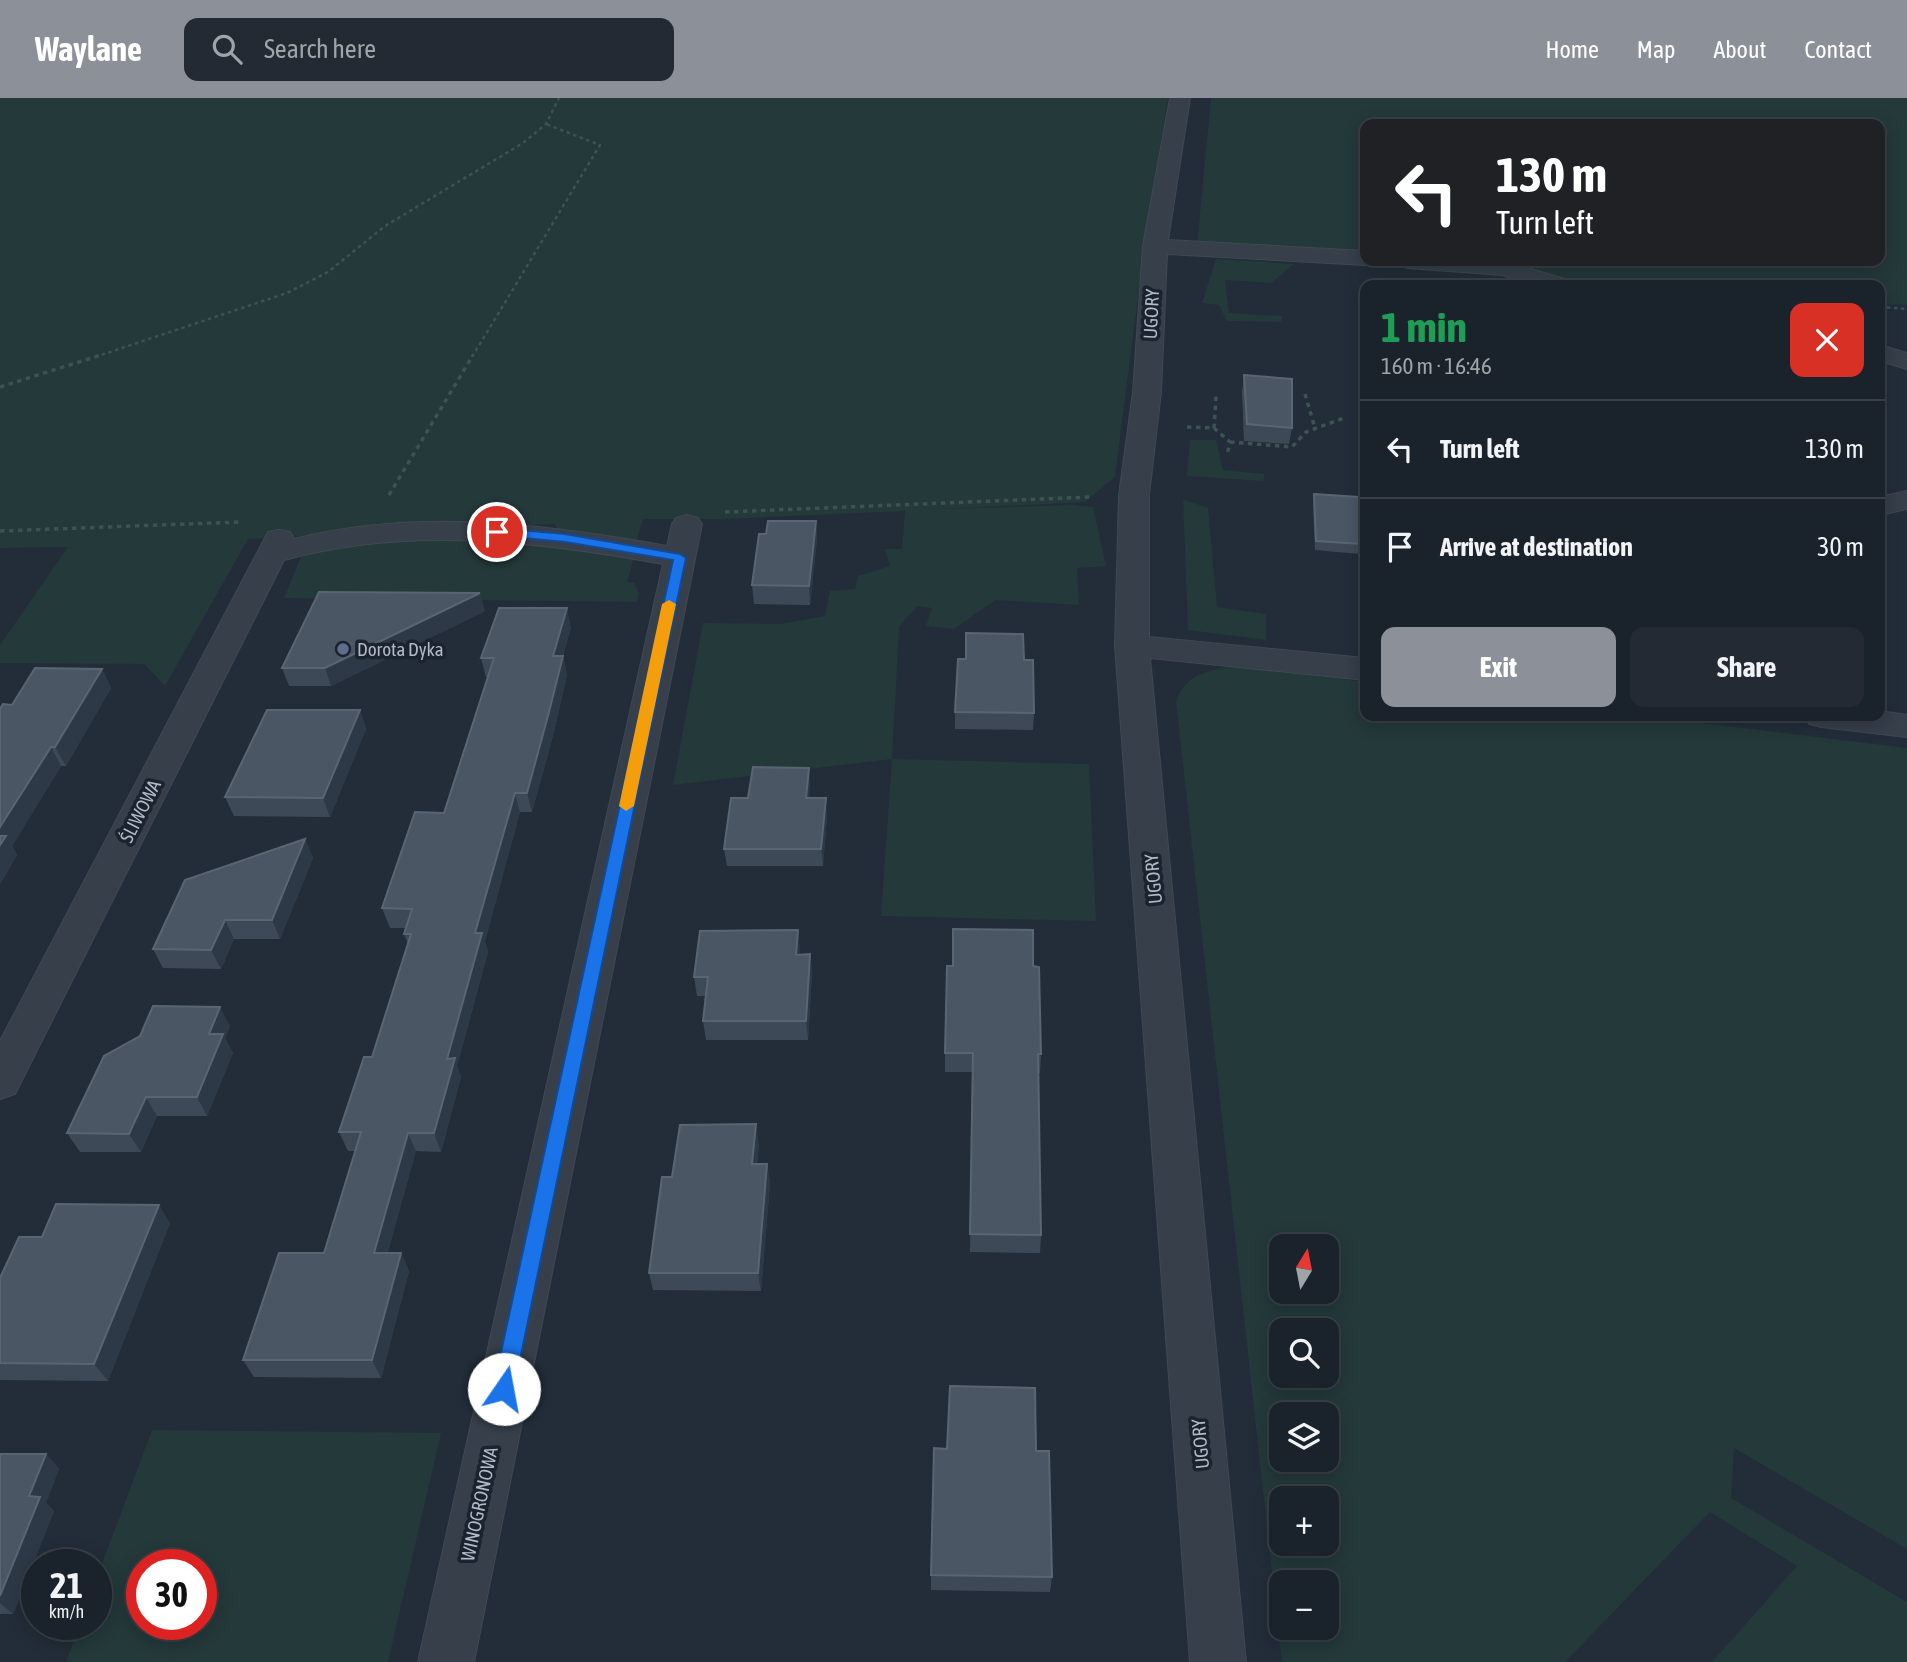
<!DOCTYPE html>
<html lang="en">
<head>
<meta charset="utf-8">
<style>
	body { margin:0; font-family:"Asap Condensed",sans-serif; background:#232a33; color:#f1f3f6; height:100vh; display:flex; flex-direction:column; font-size:26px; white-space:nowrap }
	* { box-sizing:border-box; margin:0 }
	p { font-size:23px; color:#9fa4a9 }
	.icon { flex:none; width:38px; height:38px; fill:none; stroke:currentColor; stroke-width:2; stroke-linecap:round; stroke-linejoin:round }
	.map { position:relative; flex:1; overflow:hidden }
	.panel { position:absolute; left:1360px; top:182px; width:525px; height:441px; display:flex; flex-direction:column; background:#1a222b; border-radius:14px; box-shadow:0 4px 18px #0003,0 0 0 2px #383f47 }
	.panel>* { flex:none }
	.top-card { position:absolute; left:1360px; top:21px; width:525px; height:147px; border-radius:14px; box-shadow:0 4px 18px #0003,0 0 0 2px #383f47; background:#202124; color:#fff; overflow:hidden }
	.needle { width:46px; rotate:10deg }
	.tools { position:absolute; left:1269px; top:1136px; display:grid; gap:14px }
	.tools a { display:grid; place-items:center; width:70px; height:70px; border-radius:14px; background:#1a222b; box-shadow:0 4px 18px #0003,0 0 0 2px #383f47; font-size:35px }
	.speed { position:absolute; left:21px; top:1451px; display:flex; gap:14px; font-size:35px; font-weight:700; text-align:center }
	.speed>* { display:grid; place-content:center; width:91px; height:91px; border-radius:50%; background:#1a222b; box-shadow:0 4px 18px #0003,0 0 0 2px #383f47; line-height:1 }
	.speed small { font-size:18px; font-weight:400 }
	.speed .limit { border:10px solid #d22; background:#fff; color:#111 }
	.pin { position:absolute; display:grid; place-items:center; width:60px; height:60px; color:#fff; margin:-30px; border:4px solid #fff; border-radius:50%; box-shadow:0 2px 7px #0007 }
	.me { position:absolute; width:77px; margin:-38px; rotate:12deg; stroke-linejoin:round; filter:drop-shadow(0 0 5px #0008) }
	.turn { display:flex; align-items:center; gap:24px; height:147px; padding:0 21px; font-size:32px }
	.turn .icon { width:91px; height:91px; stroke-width:2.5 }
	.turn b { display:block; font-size:49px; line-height:60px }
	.round { display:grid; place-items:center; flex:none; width:74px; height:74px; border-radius:14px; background:#232a33 }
	.summary { display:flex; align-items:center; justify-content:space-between; height:119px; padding:0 21px }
	h1 { font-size:42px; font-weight:700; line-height:52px; color:#1e9e55 }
	.cta { display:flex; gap:14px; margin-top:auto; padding:14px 21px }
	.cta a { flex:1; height:80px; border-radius:14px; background:#8c9099; color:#fff; font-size:28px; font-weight:700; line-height:80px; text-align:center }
	.cta a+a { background:#232a33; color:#f1f3f6 }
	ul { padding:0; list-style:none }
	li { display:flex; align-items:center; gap:21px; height:98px; padding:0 21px; border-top:2px solid #383f47 }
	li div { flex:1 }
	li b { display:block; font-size:26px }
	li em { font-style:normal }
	header { display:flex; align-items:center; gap:42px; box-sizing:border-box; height:98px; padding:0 35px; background:#8c9099; color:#fff }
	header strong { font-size:33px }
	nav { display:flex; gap:38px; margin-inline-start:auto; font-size:24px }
	.search { width:490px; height:63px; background:#232a33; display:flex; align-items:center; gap:18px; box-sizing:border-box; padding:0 24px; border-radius:14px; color:#9fa4a9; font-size:26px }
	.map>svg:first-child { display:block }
	.green { fill:#24393a; fill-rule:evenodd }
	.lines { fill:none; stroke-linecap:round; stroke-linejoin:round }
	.minor-casing { stroke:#3f4853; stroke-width:2 }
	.path-far1 { stroke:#3d5253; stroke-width:2.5; stroke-dasharray:3.5 3.5; stroke-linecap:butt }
	.path { stroke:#3d5253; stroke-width:3.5; stroke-dasharray:4.5 4.5; stroke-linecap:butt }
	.minor { fill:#363f4a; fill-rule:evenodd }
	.wall { fill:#3e4958 }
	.shaded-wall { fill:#2d3947 }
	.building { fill:#4a5664; stroke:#5a6573; stroke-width:2 }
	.route { fill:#1a73e8; stroke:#114b97; stroke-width:2 }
	.slow { fill:#f59e0b }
	.service-dot { fill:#5c6f8a; stroke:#1b242e; stroke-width:2.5 }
	.labels { text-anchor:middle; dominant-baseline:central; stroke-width:7; stroke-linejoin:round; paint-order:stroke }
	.street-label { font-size:19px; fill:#b1bac6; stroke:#1b242e }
	.poi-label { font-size:19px; fill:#b1bac6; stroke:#1b242e; text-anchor:start }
</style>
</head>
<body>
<header>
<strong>Waylane</strong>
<div class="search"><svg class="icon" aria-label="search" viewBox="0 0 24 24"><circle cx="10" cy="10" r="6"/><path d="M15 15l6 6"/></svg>Search here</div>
<nav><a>Home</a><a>Map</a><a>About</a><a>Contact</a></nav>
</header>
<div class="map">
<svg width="1907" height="1564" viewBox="0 0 1907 1564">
	<rect width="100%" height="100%" fill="#222d39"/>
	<path class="green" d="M0 0H1168L1146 136 1115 379 1085 404 942 411 1073 407 1093 409 1106 468 1077 470 1079 507 995 502 954 531 926 528 932 510 917 508 899 529 892 661 1089 666 1096 823 881 818 892 661 673 687 703 525 780 526 825 518 830 493 855 491 858 478 890 468 885 451H902L905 413 722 421H643L635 450 563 438 554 426 248 441 165 588 144 566 0 565V547L68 449 0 450Z
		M1211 0H1907V207L1880 206V187H1589L1504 165 1459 163H1880V26H1365V157L1197 147Z
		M1216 161 1294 166 1271 185 1225 182 1229 215 1282 218 1281 224 1227 223 1219 207 1202 205Z
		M1190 342H1216L1223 372 1265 376 1263 383 1187 378Z
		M1183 401 1208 410 1217 509 1266 516V542L1188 532Z
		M482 438 635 456 627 484 634 485 639 495 637 504 284 500 302 456 316 447Z
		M1235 568 1365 584V618H1644L1907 650V1451L1734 1350 1731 1400 1907 1504V1564H1712L1797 1468 1710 1414 1565 1564H1282L1176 603C1186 576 1208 572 1235 568ZM1281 1148H1326V1194H1281ZM1281 1232H1326V1278H1281ZM1281 1316H1326V1362H1281ZM1281 1400H1326V1446H1281ZM1281 1484H1326V1530H1281Z
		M152 1332 441 1335 388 1564H66L80 1526H96V1482ZM142 1466H201V1526H142Z"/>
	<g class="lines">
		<defs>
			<path id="minor" d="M1170 0H1190L1168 142 1365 153V163H1375L1365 167 1167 156 1161 294 1149 397V539L1365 560V582L1150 560 1246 1564H1190L1115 548 1119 397 1133 294 1143 148Z
				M1396 163H1504L1568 182 1571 187H1534L1502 177 1408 170 1399 168Z
				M1880 247 1907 255V271L1880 263Z
				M1907 393V411L1880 417V399Z
				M687 417 698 420 702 426 474 1564H418L663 466C537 443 409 428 284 462L15 996 0 1001V943L268 434 279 432 290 434 294 441C417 410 544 426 667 448L672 426 676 420Z
				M1880 613 1907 617V639L1821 629 1809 626 1804 618H1880Z"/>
		</defs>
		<use href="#minor" class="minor-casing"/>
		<path class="path-far1" d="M1880 209 1907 211
			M95 259 287 195 328 174 385 128 523 45 546 26 559 0
			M472 259 600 47 546 26"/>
		<path class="path" d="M0 289 101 257
			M1305 296 1315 330
			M1187 329 1214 330 1216 298
			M1214 330 1230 344 1227 357
			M1230 344 1292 349 1306 334 1344 320
			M389 397 473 257
			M725 414 1091 399
			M0 433 240 424"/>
		<use href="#minor" class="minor"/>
	</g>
	<path class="wall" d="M1244 277 1292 330 1289 346 1244 343 1242 294Z
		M1314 396 1362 446 1360 456 1315 452 1313 406Z
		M816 423 817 441 810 507 754 506 752 487 766 436Z
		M485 513 331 588H289L282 570Z
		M571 529 563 558 567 577 554 634 532 714H520L485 843 488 854 457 968 461 979 441 1054 416 1053 387 1155H401L409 1173 381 1280 254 1279 243 1262 324 1155 356 1053H348L339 1034 372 959 408 846 404 836 406 830H390L382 810 444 715 488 579H486L481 560Z
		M1024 562 1034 615 1033 632 955 631V614Z
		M102 571 111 590 66 668H61L12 748 17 757 0 786V611Z
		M360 612 366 631 330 719 234 718 225 699Z
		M810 686 809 700 827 717 823 768H727L724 751 748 700Z
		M305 741 313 760 280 841H234L221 871 163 870 153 851Z
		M798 832 799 857 810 856 812 875 808 942H706L703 923 705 898H697L694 879Z
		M1033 868 1041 956 1040 975H1039L1041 1137 1040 1155 970 1154 972 974H945V955Z
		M230 928 225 940 233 955 207 1018H157L141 1054H80L67 1035Z
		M759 1044 757 1066H767L770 1085 761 1193 653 1192 649 1175 672 1079Z
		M170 1125 108 1283 0 1282V1180L42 1139Z
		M1036 1353 1052 1479 1050 1494 931 1492V1477Z
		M0 1356H46L59 1371 46 1405 54 1413 13 1516H0Z"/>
	<path class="shaded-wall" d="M816 423 817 441 810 507 809 488Z
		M480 495 485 513 331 588 325 570Z
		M567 510 571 529 563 558 567 577 554 634 532 714 527 695 553 558Z
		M102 571 111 590 66 668 55 649Z
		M360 612 366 631 330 719 323 700Z
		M51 649 61 668 12 748 17 757 0 786V729Z
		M809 670 810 686 807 717 806 700Z
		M515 695 520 714 485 843 488 854 457 968 461 979 441 1054 434 1035 447 961 475 835Z
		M826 700 827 717 823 768 821 751Z
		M305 741 313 760 280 841 272 822Z
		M225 822 234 841 221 871 211 852Z
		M798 832 800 851 798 876 796 857Z
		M810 856 812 875 808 942 806 923Z
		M220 909 230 928 225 940 233 955 207 1018 197 999 209 936Z
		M146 999 157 1018 141 1054 129 1036Z
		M756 1026 759 1044 755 1084 752 1066Z
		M408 1035 416 1053 383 1173 374 1155Z
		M767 1066 770 1085 761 1193 758 1175Z
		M159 1107 170 1125 108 1283 94 1266Z
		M401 1155 409 1173 381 1280 372 1262Z
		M46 1356 59 1371 46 1405 54 1413 13 1516 0 1505V1498L29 1398Z"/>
	<path class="building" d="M1244 277 1292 281V330L1247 326Z
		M1314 396 1359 399 1362 446 1316 443Z
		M768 423H816L809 488 752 487 759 436H766Z
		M319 494 480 495 325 570H282Z
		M499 510H567L553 558H563L549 614 527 695H515L475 835H482L447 961 455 960 434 1035H408L374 1155H401L372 1262H243L279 1155H324L361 1034H339L364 959H372L411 836H404L412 811 382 810 415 714 444 715 494 560H481Z
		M966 535 1023 536 1024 562H1033L1034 615 955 614 958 561H966Z
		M35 570 102 571 55 649H51L0 729V611L3 606 12 607Z
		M267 612H360L323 700 225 699Z
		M753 669 809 670 806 700H826L821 751H724L731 700H748Z
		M0 738H6L0 747Z
		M305 741 272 822H225L211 852 153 851 185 782Z
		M953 831 1033 832V868L1039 869 1041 956H1038L1041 1137 970 1136 973 955H945L947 868H953Z
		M798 832 796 857 810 856 806 923H703L708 879H694L700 833Z
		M153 908 220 909 209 936H223L197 999H146L129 1036 67 1035 104 958 140 938Z
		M756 1026 752 1066H767L758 1175H649L662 1079H672L680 1027Z
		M56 1106 159 1107 94 1266 0 1265V1180L19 1139H42Z
		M950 1288 1035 1290 1036 1353H1049L1052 1479 931 1477 934 1350 947 1351Z
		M0 1356H46L29 1398 40 1399 0 1498Z"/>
	<path class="route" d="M497 430 565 436 680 456 686 460 514 1291 511 1298 504 1301 496 1298 493 1291 673 462 565 444 493 437V431Z"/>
	<path class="slow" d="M669 502 676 506 634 708 626 713 619 708 662 506Z"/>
	<circle class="service-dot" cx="343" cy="551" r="7"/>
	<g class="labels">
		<g class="street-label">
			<text transform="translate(1151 216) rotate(-87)">UGORY</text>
			<text transform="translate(140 713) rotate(-63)">ŚLIWOWA</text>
			<text transform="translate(1153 781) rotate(-95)">UGORY</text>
			<text transform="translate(1200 1346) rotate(-95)">UGORY</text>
			<text transform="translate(479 1406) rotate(-78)">WINOGRONOWA</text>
		</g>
		<g class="poi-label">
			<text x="357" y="551">Dorota Dyka</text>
		</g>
	</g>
</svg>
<div class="tools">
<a><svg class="needle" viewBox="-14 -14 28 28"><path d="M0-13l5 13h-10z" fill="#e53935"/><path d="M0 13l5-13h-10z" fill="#9fa4a9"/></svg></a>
<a><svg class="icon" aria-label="search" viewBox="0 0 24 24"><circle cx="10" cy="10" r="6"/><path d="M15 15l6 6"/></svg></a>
<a><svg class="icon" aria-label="layers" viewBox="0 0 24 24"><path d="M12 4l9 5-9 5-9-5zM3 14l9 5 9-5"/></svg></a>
<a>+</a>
<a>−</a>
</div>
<div class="speed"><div>21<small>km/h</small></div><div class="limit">30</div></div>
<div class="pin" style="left:497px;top:434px;background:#d93025"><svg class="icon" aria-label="arrive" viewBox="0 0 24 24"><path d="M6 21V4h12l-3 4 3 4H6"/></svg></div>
<svg class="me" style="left:504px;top:1291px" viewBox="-20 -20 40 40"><circle r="19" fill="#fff"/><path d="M0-13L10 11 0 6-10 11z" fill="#1a73e8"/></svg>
<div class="top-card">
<div class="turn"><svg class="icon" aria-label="left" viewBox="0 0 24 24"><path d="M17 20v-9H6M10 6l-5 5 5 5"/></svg><div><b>130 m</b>Turn left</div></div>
</div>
<section class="panel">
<div class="summary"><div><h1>1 min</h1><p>160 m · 16:46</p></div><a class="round" style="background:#d93025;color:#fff"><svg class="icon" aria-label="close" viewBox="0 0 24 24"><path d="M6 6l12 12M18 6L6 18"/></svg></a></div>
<ul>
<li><svg class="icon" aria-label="left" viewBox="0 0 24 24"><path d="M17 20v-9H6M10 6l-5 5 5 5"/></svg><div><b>Turn left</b></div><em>130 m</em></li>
<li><svg class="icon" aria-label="arrive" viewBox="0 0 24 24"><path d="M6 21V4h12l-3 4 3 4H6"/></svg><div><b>Arrive at destination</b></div><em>30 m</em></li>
</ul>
<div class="cta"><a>Exit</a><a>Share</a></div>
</section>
</div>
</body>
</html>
